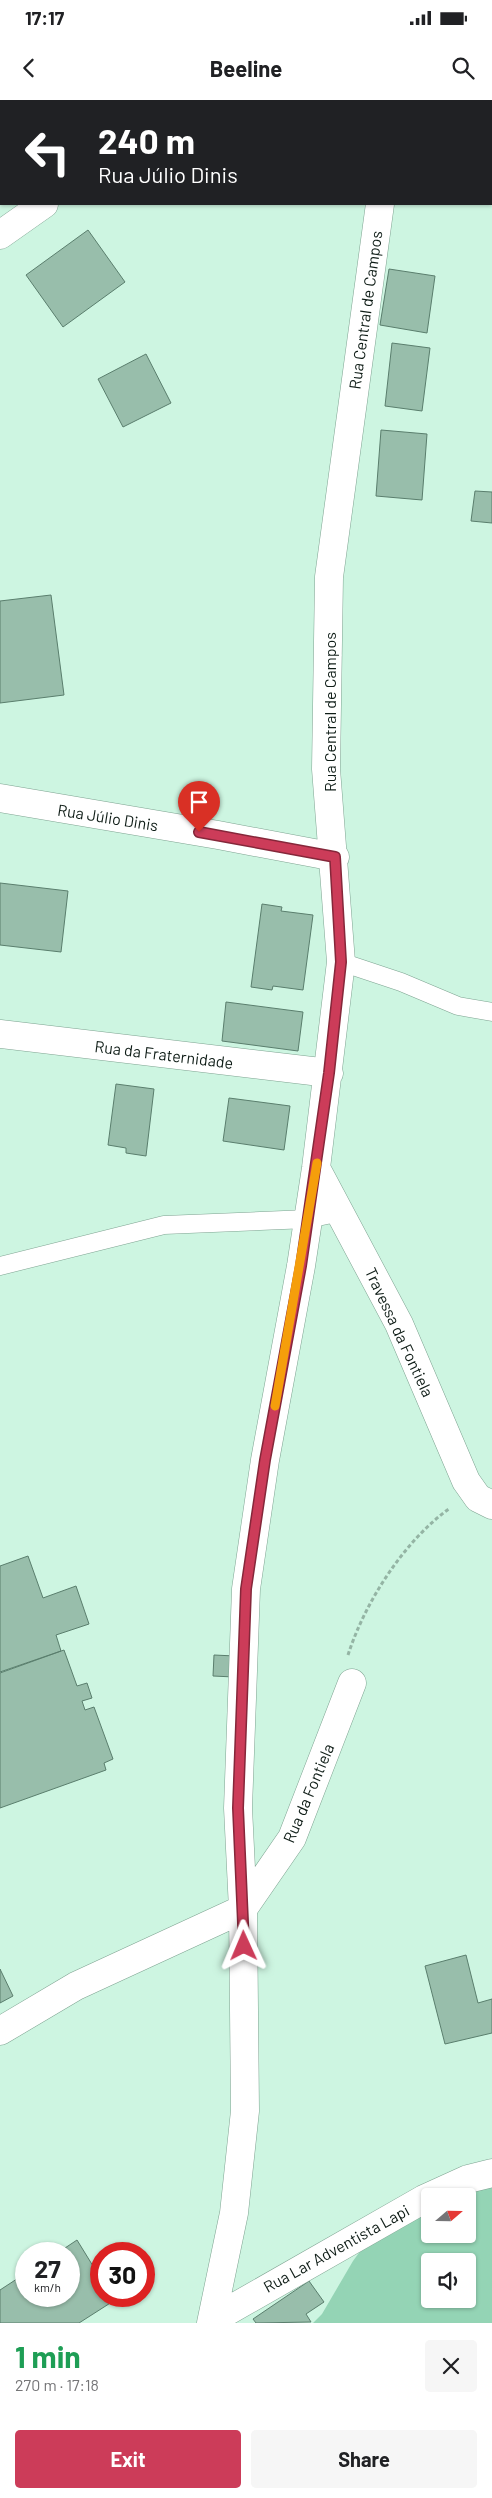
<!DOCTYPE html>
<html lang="en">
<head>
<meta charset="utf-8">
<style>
	body { margin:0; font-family:Barlow,sans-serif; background:#f6f6f6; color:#202124; height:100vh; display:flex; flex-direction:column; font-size:19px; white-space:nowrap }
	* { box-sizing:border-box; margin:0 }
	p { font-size:16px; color:#757577 }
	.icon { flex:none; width:28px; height:28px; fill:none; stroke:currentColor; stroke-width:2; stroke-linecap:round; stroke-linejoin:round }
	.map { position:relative; height:2223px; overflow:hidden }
	.details { display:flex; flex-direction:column; background:#fff; flex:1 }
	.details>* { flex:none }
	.guide { position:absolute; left:0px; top:0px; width:492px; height:105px; box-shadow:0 1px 4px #0004; background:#202124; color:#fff; overflow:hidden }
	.needle { width:32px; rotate:70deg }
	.buttons { position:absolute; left:421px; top:2088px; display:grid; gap:10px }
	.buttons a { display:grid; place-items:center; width:55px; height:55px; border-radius:5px; background:#fff; box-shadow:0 1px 4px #0004; font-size:25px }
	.speed { position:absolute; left:15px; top:2142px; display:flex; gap:10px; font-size:25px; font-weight:700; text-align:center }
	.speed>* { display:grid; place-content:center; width:65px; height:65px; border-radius:50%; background:#fff; box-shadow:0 1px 4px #0004; line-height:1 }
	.speed small { font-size:12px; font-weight:400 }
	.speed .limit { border:8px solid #d22; background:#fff; color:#111 }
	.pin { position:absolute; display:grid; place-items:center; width:42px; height:42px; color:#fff; margin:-51px -21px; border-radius:50% 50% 50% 0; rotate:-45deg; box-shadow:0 0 5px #0007 }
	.pin .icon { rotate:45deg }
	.me { position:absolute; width:55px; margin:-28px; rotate:359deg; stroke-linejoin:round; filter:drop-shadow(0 0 4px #0008) }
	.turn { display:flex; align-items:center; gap:18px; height:105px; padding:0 15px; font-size:22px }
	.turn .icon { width:65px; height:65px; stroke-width:2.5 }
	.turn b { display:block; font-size:35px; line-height:42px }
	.round { display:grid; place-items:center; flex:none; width:52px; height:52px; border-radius:5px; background:#f6f6f6 }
	.overview { display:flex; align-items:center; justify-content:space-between; height:85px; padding:0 15px }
	h1 { font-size:30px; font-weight:700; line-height:38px; color:#1e9e55 }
	.action { display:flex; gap:10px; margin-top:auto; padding:10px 15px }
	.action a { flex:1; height:58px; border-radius:5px; background:#cc3c59; color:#fff; font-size:20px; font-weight:700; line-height:58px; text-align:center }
	.action a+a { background:#f6f6f6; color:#202124 }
	.status { display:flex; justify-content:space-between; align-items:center; height:35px; padding:0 25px; background:#fff; direction:ltr }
	.status svg { height:14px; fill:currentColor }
	header { display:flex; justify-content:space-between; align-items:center; height:65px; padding:0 15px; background:#fff; font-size:22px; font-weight:700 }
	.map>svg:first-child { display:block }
	.green { fill:#94d4b5; fill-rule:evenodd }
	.building { fill:#98beab; stroke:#5a7e6d }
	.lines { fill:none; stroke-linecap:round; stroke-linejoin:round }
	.service-casing { stroke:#7ea391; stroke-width:19 }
	.minor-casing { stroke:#7ea391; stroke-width:29 }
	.path { stroke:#94b4a4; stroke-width:3; stroke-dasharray:4 2.5; stroke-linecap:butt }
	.service { stroke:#fff; stroke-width:18 }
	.minor { stroke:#fff; stroke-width:28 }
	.route-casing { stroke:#85273a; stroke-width:12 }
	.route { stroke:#cc3c59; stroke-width:9 }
	.slow { stroke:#f59e0b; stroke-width:9 }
	.labels { text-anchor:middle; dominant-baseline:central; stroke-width:4.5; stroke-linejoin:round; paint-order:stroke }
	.street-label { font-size:16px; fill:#0e1c16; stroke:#fff }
</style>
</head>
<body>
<div class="status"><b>17:17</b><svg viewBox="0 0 49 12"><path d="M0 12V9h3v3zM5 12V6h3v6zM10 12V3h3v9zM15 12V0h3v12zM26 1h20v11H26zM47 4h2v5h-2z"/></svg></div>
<header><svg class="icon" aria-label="back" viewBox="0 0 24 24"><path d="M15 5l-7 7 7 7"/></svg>Beeline<svg class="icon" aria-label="search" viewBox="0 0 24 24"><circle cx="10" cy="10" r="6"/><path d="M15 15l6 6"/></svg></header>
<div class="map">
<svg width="492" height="2223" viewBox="0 0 492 2223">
	<rect width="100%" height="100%" fill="#cdf5e1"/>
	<path class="green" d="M492 2062V2223H313L322 2214 353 2161 394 2105ZM430 2096H468V2134H430ZM430 2161H468V2199H430Z"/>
	<path class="building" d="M88 130 125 182 63 227 26 175Z
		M389 169 435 176 427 233 380 225Z
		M392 243 430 248 422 311 385 306Z
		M146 254 171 303 123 327 98 279Z
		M381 330 427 334 422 400 376 396Z
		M475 391 492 392V423L471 421Z
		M51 495 64 595 0 603V501Z
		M0 783 68 791 61 852 0 845Z
		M262 804 282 807 281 811 313 815 303 890 273 886 272 890 251 887Z
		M226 902 303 912 298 951 222 941Z
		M116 984 154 989 146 1056 126 1053V1048L108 1045Z
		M229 998 290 1006 284 1050 223 1041Z
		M28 1456 43 1498 76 1486 89 1524 56 1535 61 1551 0 1572V1466Z
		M64 1550 77 1586 87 1583 92 1598 82 1601 85 1610 94 1607 113 1659 104 1663 106 1670 0 1708V1573Z
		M214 1555 235 1556 234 1577 213 1576Z
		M466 1855 478 1903 492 1899V1933L445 1944 425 1866Z
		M0 1869 13 1896 0 1903Z
		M77 2140 101 2179V2196H112L115 2200 79 2223H0V2190L26 2173V2196H69V2154H56Z
		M309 2181 324 2202 306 2214 311 2222 256 2223 253 2219Z"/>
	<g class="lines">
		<defs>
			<path id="service" d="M341 862 401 882 458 906 492 912
				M0 1166 164 1125 308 1119 341 1112"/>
			<path id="minor" d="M360 0 361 1
				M191 1 193 0
				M396 1V0
				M0 135 44 104
				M0 698 218 735 335 757
				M0 934 329 973
				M316 1068 399 1224 466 1381 478 1398 492 1405
				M0 1931 76 1886 243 1809 292 1738 352 1583
				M212 2220 424 2099 468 2079 492 2073
				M211 2223 234 2113 245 2011 243 1809 238 1708 246 1489 265 1360 301 1166 316 1068 341 862 326 669 329 477 380 104"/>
		</defs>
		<use href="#service" class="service-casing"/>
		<use href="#minor" class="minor-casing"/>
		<path class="path" d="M348 1555C365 1502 404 1441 450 1408"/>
		<use href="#service" class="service"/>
		<use href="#minor" class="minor"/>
	</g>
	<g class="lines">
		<defs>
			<path id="route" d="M199 732 335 757 341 862 329 973 301 1166 265 1360 246 1489 238 1708 244 1846"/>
		</defs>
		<use href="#route" class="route-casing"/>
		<use href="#route" class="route"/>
		<path class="slow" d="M275 1306 317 1063"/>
	</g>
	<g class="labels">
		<g class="street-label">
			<text transform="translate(365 210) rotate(-82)">Rua Central de Campos</text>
			<text transform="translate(329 612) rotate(-90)">Rua Central de Campos</text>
			<text transform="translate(108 717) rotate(9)">Rua Júlio Dinis</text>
			<text transform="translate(164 954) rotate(7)">Rua da Fraternidade</text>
			<text transform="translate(400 1232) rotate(65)">Travessa da Fontiela</text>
			<text transform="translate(308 1693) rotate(-67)">Rua da Fontiela</text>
			<text transform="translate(336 2148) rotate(-29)">Rua Lar Adventista Lapi</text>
		</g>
	</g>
</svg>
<div class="buttons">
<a><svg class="needle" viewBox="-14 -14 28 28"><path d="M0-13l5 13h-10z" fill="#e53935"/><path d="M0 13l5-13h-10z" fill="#757577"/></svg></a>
<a><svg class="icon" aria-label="sound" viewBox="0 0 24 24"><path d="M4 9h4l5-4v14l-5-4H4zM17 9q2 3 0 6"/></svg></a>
</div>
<div class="speed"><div>27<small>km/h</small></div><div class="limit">30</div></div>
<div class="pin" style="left:199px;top:732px;background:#d93025"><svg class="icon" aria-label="arrive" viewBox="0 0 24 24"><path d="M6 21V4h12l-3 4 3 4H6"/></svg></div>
<svg class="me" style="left:244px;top:1846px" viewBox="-20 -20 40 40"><path d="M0-17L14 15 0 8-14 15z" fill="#cc3c59" stroke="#fff" stroke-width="4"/></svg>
<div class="guide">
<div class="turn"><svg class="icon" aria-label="left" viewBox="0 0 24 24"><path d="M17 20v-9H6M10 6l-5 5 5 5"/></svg><div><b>240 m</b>Rua Júlio Dinis</div></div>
</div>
</div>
<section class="details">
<div class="overview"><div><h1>1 min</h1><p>270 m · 17:18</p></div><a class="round"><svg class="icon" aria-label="close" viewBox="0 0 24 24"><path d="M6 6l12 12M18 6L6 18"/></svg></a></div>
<div class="action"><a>Exit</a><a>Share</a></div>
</section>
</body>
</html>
